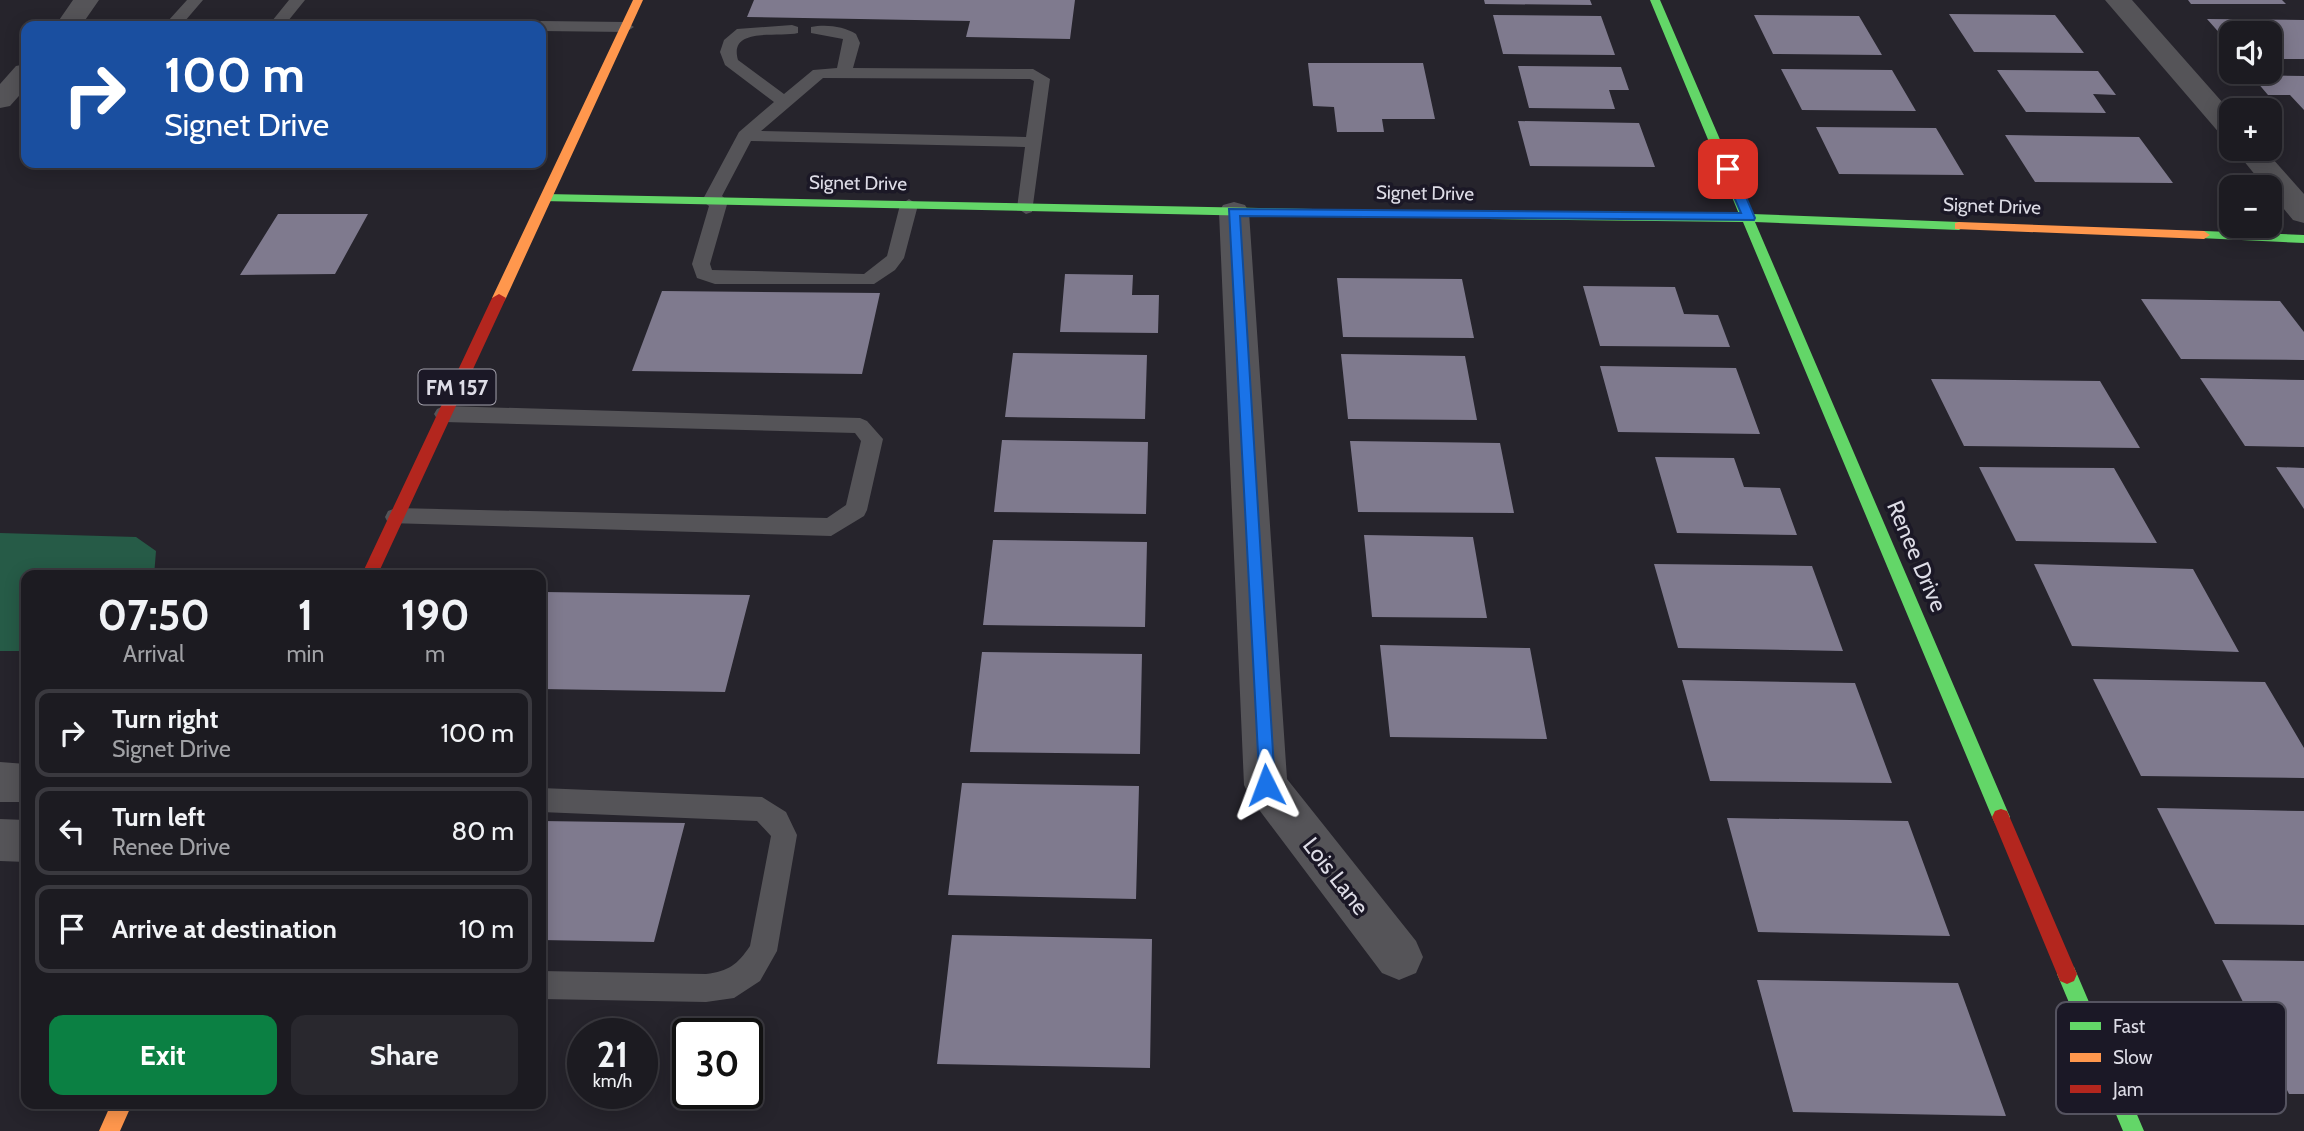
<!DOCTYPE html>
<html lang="en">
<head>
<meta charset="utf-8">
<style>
	body { margin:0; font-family:Cabin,sans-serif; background:#29282e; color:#f1f3f6; height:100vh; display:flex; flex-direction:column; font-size:26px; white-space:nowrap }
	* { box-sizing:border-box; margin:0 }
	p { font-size:23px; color:#a0a1a5 }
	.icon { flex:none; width:38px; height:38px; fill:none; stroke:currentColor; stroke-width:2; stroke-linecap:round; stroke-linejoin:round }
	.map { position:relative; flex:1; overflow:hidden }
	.side { position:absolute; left:21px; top:570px; width:525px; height:539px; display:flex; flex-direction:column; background:#1c1b21; border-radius:14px; box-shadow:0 4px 18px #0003,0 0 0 2px #3a393f }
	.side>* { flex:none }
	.top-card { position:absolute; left:21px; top:21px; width:525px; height:147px; border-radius:14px; box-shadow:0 4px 18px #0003,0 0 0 2px #3a393f; background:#1a4fa0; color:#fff; overflow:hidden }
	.buttons { position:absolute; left:2219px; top:21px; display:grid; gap:14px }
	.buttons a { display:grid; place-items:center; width:63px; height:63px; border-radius:14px; background:#1c1b21; box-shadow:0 4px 18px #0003,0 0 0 2px #3a393f; font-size:35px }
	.speed { position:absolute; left:567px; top:1018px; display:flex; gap:14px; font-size:35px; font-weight:700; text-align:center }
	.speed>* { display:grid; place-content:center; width:91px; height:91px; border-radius:50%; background:#1c1b21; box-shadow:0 4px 18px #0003,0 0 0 2px #3a393f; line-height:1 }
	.speed small { font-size:18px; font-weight:400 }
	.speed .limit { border:4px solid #111; border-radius:10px; background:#fff; color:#111 }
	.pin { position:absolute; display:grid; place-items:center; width:60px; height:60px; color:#fff; margin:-30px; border-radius:14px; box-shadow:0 4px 10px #0006 }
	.me { position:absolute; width:77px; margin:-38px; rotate:357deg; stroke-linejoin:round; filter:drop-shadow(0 0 5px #0008) }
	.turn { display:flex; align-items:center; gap:24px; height:147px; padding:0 28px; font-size:32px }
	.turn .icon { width:91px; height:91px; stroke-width:2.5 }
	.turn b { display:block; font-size:49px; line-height:60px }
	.eta { display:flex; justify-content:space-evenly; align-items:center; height:119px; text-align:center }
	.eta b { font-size:42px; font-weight:800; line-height:49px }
	.cta { display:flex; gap:14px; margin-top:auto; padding:14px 28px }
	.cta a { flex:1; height:80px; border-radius:14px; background:#0b8043; color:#fff; font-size:28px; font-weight:800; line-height:80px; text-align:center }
	.cta a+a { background:#29282e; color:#f1f3f6 }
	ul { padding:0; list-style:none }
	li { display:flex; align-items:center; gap:21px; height:88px; margin:0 14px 10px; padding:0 14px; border:4px solid #3a393f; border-radius:14px }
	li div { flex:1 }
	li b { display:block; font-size:26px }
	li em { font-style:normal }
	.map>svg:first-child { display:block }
	.water { fill:#265b47 }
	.building { fill:#7f7a8e }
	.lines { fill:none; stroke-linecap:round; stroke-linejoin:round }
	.lane { fill:#555458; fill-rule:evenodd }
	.street { fill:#555458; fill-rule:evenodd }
	.fast { fill:#63d668; fill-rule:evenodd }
	.slow { fill:#ff974d; fill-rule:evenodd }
	.jam { fill:#b3261e; fill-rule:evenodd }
	.route { fill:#1a73e8; stroke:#114b97; stroke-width:2 }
	.labels { text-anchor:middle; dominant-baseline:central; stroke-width:7; stroke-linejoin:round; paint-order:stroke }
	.far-street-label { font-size:19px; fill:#dddce6; stroke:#1b1826 }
	.shield { fill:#1b1826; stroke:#a3a1ac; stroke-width:2 }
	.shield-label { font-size:21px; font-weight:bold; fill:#dddce6 }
	.street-label { font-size:23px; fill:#dddce6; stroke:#1b1826 }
	.key { fill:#1b1826; stroke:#555360; stroke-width:2 }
	.key-label { font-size:19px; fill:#dddce6 }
</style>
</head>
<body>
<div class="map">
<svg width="2304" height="1131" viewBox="0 0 2304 1131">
	<rect width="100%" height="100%" fill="#26242c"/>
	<path class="water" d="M0 533 136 537 156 551 154 576H26V651H0Z"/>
	<path class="building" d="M754 0H1075L1070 39 966 37 970 21 747 17Z
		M1484 0H1590L1592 5 1485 4Z
		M2188 0H2282L2286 4H2191Z
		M1949 14 2055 15 2084 53 1974 52Z
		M1493 15 1601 16 1615 55 1503 54Z
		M1754 15 1859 16 1882 55 1773 54Z
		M2207 19 2304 20V59H2270V33H2231V46Z
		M1308 63H1423L1435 119H1382L1384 132H1337L1334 107 1313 106Z
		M1518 66 1621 67 1629 90H1609L1615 109 1529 108Z
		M1781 69 1892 70 1916 111 1802 110Z
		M1997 70 2098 71 2116 95 2093 94 2106 113 2026 112Z
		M2251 75 2304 76V110L2290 95H2268Z
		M1518 121 1639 123 1655 167 1530 166Z
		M1816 127 1936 128 1964 175 1839 174Z
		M2005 135 2139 137 2173 183 2035 182Z
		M278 214H368L335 274 240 275Z
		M1065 274 1133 275 1132 295H1159L1158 333 1060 332Z
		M1337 278 1462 279 1474 338 1343 337Z
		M1583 286 1675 287 1684 314 1718 315 1730 347 1600 346Z
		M662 291 880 293 862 374 632 371Z
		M2141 299 2280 301 2304 332V360L2181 359Z
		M1013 353 1147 355 1145 419 1005 417Z
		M1341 354 1465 356 1477 420 1348 419Z
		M1600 366 1736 368 1760 434 1618 432Z
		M2200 378 2304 380V447L2245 446Z
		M1931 379 2100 381 2140 448 1964 446Z
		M1002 440 1148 442 1146 514 994 512Z
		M1350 441 1500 443 1514 513 1358 512Z
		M1655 457 1734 458 1744 487 1780 488 1797 535 1677 533Z
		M1979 467 2114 468 2157 543 2016 541Z
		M2276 467 2304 468V509Z
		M1364 535 1473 537 1487 618 1372 617Z
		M993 540 1147 542 1145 627 983 625Z
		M1654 564 1812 566 1843 651 1678 648Z
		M2034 564 2193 569 2239 652 2072 646Z
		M544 592 750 595 725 692 541 689V602Z
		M1380 645 1530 648 1547 739 1390 737Z
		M982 652 1142 654 1140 754 970 752Z
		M2093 679 2265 682 2304 748V778L2141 776Z
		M1682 680 1855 683 1892 783 1710 781Z
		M962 783 1139 786 1136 899 948 895Z
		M2157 808 2304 811V925L2215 924Z
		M1727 818 1908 821 1950 936 1758 932Z
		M541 821 685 823 654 942 541 940Z
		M952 935 1152 939 1150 1068 937 1064Z
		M2222 960 2304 961V1094H2289Z
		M1757 980 1958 983 2006 1116 1793 1112Z"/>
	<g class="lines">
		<path class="lane" d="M187 0H203L185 21H272L289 0H305L288 21H375L383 26 60 25 68 20 168 21Z
			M541 21 626 22 634 27 626 32 541 31V26H533Z
			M792 25 798 27V33C779 38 728 26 738 60L784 94 813 70 837 68 843 39 811 33V27C825 24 844 26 856 34L860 43 853 68 1033 69 1050 79 1032 212 1026 214 1017 208 1025 147 751 141 722 196 728 201 710 264 712 270 864 274 887 256 900 205 909 199 918 205 904 258 895 270 874 284H715L697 278 692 264 709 206 702 201 739 132 774 102 725 65 720 52 724 40 737 29ZM823 78 1030 79 1034 81 1026 137 761 131Z
			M444 406 860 418 867 421 883 439 867 510 864 516 831 536 388 523 385 517 388 511 396 508 827 518 846 505 861 441 855 433 444 422 437 419 434 414 437 409Z
			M541 788 762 797 786 812 797 835 777 951 760 981 734 998 706 1002 541 999V971L706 974C729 971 737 965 750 946L771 836 757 821 541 812Z"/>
		<path class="street" d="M73 0H99L81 26H55Z
			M2105 0H2132L2231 112V138L2221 135Z
			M26 64V88L10 106 0 108V84L16 66Z
			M2234 149H2264L2304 194V223L2293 220 2270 192V187H2265Z
			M1234 202 1245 205 1249 212 1287 779 1416 941 1423 957 1416 973 1399 980 1382 973 1251 799 1244 785 1219 212 1223 205Z
			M0 762 26 764V802H0Z
			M0 819 26 820V862L0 861Z"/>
		<path class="fast" d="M1650 0H1660L1752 214 1959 222 1965 226 1959 230 1755 222 2010 817 2007 823 2001 825 1995 823 1992 817 1743 222 1489 219 1483 215 1489 211 1739 214Z
			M545 194 1314 209 1320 213 1314 217 541 201V195Z
			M2204 231 2304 235V243L2200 238V232Z
			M2067 964 2074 967 2144 1131H2123L2057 974 2060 967Z"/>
		<path class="slow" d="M633 0H643L506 298 504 301H494L492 298Z
			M1959 222 2204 231 2210 235 2204 239 1955 229V223Z
			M111 1104H132L120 1131H99Z"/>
		<path class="jam" d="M1314 209 1489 211 1495 215 1489 219 1310 216V210Z
			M499 294 506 298 377 576H361L492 298Z
			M2001 809 2007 811 2077 974 2074 981 2067 984 2060 981 1992 817 1995 811Z"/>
	</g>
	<path class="route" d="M1728 165 1734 169 1755 218 1754 220 1240 216 1275 785 1272 791H1260L1229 209 1741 213 1722 169Z"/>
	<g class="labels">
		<g class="far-street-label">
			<text transform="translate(858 183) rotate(1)">Signet Drive</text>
			<text transform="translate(1425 193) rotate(1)">Signet Drive</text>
			<text transform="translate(1992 206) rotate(2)">Signet Drive</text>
		</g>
		<rect class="shield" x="418.5" y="369.5" width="77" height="35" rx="5"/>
		<g class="shield-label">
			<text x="457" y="387">FM 157</text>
		</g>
		<g class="street-label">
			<text transform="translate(1917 556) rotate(67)">Renee Drive</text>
			<text transform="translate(1336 876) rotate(52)">Lois Lane</text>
		</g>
	</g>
	<rect x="2056" y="1002" width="230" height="112" rx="10" class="key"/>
	<rect x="2070" y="1022" width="31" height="8" fill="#63d668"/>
	<rect x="2070" y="1053" width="31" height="9" fill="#ff974d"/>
	<rect x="2070" y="1085" width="31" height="8" fill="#b3261e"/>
	<g class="key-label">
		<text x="2113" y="1033">Fast</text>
		<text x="2113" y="1064">Slow</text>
		<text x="2113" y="1096">Jam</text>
	</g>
</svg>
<div class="buttons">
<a><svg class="icon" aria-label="sound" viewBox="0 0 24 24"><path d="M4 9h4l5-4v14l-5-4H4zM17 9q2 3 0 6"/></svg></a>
<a>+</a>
<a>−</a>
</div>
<div class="speed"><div>21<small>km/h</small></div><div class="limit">30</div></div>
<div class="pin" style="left:1728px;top:169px;background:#d93025"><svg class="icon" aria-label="arrive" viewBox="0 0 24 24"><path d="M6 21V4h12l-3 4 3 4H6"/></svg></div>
<svg class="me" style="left:1266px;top:785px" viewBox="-20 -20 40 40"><path d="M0-17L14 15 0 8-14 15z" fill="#1a73e8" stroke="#fff" stroke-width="4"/></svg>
<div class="top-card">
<div class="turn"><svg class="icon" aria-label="right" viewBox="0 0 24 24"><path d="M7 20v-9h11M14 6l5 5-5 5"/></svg><div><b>100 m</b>Signet Drive</div></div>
</div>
<section class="side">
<div class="eta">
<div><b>07:50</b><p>Arrival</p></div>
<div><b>1</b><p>min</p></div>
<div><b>190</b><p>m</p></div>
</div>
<ul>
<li><svg class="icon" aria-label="right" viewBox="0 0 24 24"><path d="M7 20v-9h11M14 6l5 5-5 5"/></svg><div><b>Turn right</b><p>Signet Drive</p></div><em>100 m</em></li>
<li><svg class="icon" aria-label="left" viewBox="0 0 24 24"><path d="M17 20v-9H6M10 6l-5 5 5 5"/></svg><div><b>Turn left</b><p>Renee Drive</p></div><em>80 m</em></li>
<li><svg class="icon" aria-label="arrive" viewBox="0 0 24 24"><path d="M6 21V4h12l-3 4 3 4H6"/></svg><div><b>Arrive at destination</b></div><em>10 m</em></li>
</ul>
<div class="cta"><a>Exit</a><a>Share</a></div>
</section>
</div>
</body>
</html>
